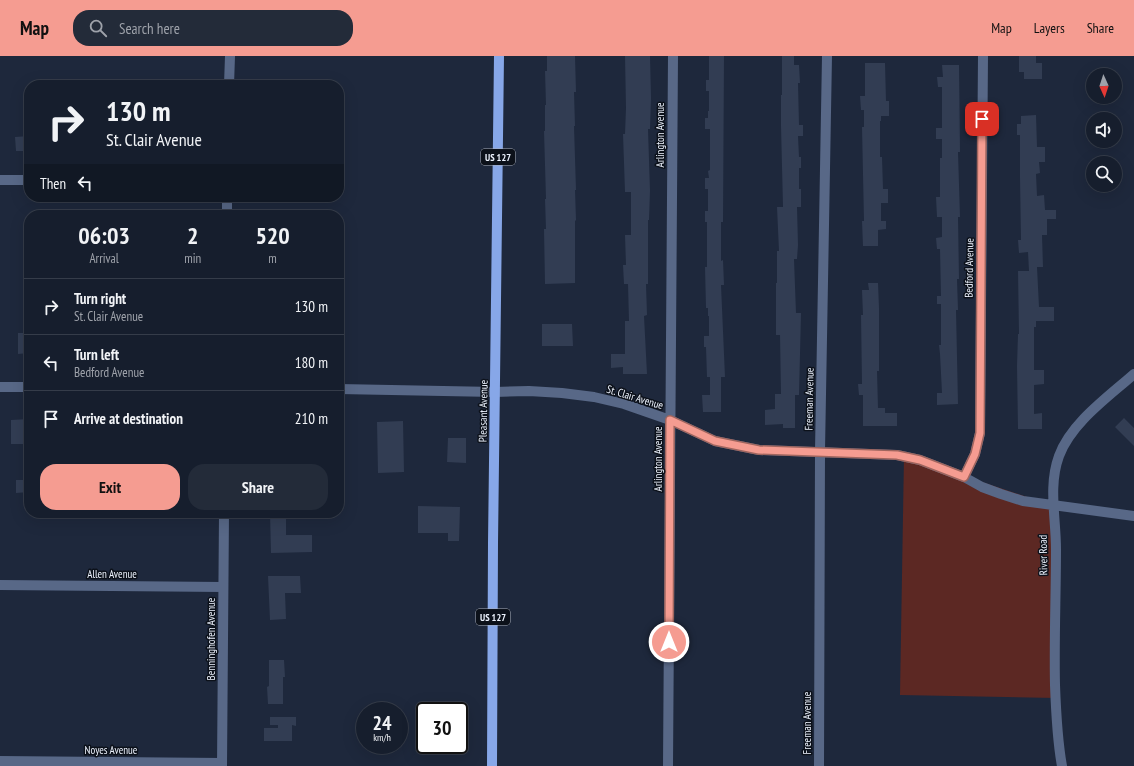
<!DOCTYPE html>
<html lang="en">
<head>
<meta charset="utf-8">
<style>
	body { margin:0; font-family:"PT Sans Narrow",sans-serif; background:#232b39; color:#f1f3f6; height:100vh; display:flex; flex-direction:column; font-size:15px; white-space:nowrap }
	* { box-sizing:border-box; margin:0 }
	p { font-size:13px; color:#9ea2aa }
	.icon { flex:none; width:22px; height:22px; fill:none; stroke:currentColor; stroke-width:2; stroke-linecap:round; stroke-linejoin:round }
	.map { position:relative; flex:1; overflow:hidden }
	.side { position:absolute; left:24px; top:154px; width:320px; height:308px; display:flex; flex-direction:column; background:#161e2d; border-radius:16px; box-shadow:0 4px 16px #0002,0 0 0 1px #353c49 }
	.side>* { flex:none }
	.top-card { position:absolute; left:24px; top:24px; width:320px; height:122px; border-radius:16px; box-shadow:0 4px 16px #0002,0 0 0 1px #353c49; background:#161e2d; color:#f1f3f6; overflow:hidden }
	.needle { width:26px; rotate:177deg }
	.buttons { position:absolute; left:1086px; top:12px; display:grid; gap:8px }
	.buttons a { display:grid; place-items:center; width:36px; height:36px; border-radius:50%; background:#161e2d; box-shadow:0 4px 16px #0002,0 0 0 1px #353c49; font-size:20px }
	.speed { position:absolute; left:356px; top:646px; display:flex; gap:8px; font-size:20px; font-weight:700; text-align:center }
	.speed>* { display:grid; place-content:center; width:52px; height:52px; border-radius:50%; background:#161e2d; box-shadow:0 4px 16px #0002,0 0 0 1px #353c49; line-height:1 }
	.speed small { font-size:10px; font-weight:400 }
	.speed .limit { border:2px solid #111; border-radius:6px; background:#fff; color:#111 }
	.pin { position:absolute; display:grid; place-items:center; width:34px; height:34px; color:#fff; margin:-17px; border-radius:8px; box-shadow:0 2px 6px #0006 }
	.me { position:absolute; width:44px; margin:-22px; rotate:0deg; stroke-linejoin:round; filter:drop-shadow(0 0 3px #0008) }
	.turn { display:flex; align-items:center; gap:14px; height:84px; padding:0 16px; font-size:18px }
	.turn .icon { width:52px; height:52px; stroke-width:2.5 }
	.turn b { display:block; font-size:28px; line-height:34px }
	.then { display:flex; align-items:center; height:38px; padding:0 16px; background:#0003; gap:8px; font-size:15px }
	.eta { display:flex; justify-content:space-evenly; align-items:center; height:68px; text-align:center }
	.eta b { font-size:24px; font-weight:700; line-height:28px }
	.action { display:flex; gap:8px; margin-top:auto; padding:8px 16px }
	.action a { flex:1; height:46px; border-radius:16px; background:#f59c91; color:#111; font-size:16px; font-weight:700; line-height:46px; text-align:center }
	.action a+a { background:#232b39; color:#f1f3f6 }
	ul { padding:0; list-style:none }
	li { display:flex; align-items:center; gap:12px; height:56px; padding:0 16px; border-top:1px solid #353c49 }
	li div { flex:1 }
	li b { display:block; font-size:15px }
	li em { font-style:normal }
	header { display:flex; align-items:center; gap:24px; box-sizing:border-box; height:56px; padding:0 20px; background:#f59c91; color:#111 }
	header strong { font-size:19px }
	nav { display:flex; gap:22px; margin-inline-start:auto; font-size:14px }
	.search { width:280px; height:36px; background:#232b39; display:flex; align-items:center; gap:10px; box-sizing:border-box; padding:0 14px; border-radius:16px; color:#9ea2aa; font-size:15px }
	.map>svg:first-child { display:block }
	.green { fill:#5c2823 }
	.building { fill:#323d53 }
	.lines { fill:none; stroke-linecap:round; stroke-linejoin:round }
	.minor { stroke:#586887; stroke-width:10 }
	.major { stroke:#87a7e8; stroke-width:10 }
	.route-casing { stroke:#9f655e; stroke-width:10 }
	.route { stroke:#f59c91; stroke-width:7 }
	.labels { text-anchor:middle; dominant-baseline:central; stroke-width:3; stroke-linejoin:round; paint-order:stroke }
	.shield { fill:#0c111a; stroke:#aaafba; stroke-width:1 }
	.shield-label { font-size:10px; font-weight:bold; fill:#edf3fe }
	.street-label { font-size:11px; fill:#edf3fe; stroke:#0c111a }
</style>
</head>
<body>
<header>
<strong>Map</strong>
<div class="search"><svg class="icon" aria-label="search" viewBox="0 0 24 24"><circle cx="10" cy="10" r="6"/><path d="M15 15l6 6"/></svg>Search here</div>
<nav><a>Map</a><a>Layers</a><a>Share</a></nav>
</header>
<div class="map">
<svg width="1134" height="710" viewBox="0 0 1134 710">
	<rect width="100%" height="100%" fill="#1e283c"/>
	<path class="green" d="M904 400 1054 450 1056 642 900 639Z"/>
	<path class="building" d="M547 0H575L576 36H574L575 70H574L576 134H575L576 164 575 165V227L545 228 544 173H546L545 143H546L544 75H545V49H546L545 15H547Z
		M625 0H650L651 42 650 73H648L650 135 649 164H648V228H646L647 259 644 260 647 318H623V311L611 312V298H625V265H629L628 228H624L623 209H626L625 179H631V136H625L623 78H625L626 52Z
		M709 0H724L723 166H721V205L723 204 724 229H721L725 321H721V356H703L702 339H710V321H707L706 291H704V280H709V260H708V252H706L705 211H707V166H705V155H708V133H705V122H709L708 115 710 114V73H705V62H708V55H709V35H706V24H709Z
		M782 0H794V9H799L800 27H798L799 69H803V80H798L799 101H801V112H799V133H801V151H797L798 189 797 203H794L796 257H801L799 339H795V372H783V368L765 369V354L775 353V338H781L780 279H776V227H777V195H779L777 151H783L781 70V39H782Z
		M1019 0H1036V7H1042V23H1024V16H1019Z
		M865 7H885L886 45H889V60H881V65H880V101H882L883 133H888V147H881V165H886V173L878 174V190H863L862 165H864L862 71H864V54H861L860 40H865Z
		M942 9H959L960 96H958L960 161H958L959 223H957L958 254H956L958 348 937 349V337H942L940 298 939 289H941V248H937V240H941L940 193H937L936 182 942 181V161H937L936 141H940V102H942V83H936V72H942V31H938L937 21H943Z
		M1036 59 1037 91H1045V106H1039L1040 117 1036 118 1037 140 1044 139 1045 154H1056V163H1047V179H1042L1043 211H1037L1039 251H1054V265H1036V271H1034V314H1044V328L1034 329V358L1042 357V373H1018L1017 310 1018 278H1019L1018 215H1029L1028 196 1019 197 1018 184H1021L1020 122V79H1017V68H1021V60Z
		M29 80V95H16L15 81Z
		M868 227H878L879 252V315H877L878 352H885V357H897V370H863V339H859L858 328H862L861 259H863L862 234H869Z
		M542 268H572L573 290H542Z
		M18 277H29V297L18 298Z
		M1124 362 1134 372V390L1115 371Z
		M29 363V388H11V364Z
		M403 365 404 416 378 417 377 366Z
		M448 382H466V407L447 406Z
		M16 424H28L29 436 16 437Z
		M418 450 460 451 459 485H448V477H418Z
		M270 457H286V479H312V496L271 497Z
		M268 520H300L301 537H285L286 563 270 564Z
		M269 604H284L285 621H283V648H268L267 631 269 630Z
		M270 661H296V670L292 669V685H264V672H278V669H270Z"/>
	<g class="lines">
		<path class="minor" d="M229 29 230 0
			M0 124H29
			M227 159V141
			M0 331H29
			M339 333 495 336 529 335 562 337 594 341 624 348 670 364 715 385 759 394 897 399 920 404 964 421 982 431 1001 438 1023 445 1134 460
			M964 421 975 398 980 377 983 0
			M0 529 223 531
			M0 705 222 707
			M222 710 224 457
			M668 710 673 0
			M819 710 820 395 827 0
			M1062 710C1057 683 1056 656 1055 629 1054 583 1056 538 1056 493 1056 462 1048 430 1059 400 1071 367 1108 341 1134 318"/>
		<path class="major" d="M492 710 493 487 499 0"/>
	</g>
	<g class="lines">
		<defs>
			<path id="route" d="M669 586 670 364 715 385 759 394 897 399 920 404 964 421 975 398 980 377 982 63"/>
		</defs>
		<use href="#route" class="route-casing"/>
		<use href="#route" class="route"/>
	</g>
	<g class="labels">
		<g class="shield">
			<rect x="481" y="93" width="34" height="16" rx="3"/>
			<rect x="476" y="553" width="34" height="16" rx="3"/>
		</g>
		<g class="shield-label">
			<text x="498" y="101">US 127</text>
			<text x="493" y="561">US 127</text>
		</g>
		<g class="street-label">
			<text transform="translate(660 79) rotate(-90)">Arlington Avenue</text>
			<text transform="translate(969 212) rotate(-89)">Bedford Avenue</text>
			<text transform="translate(635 341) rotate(17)">St. Clair Avenue</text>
			<text transform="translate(809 343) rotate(-89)">Freeman Avenue</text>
			<text transform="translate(483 355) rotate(-89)">Pleasant Avenue</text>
			<text transform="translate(658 403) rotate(-90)">Arlington Avenue</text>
			<text transform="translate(1043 499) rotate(-91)">River Road</text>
			<text x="112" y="518">Allen Avenue</text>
			<text transform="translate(211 583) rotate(-90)">Benninghofen Avenue</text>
			<text transform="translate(807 667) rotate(-90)">Freeman Avenue</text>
			<text x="111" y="694">Noyes Avenue</text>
		</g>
	</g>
</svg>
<div class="buttons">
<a><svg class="needle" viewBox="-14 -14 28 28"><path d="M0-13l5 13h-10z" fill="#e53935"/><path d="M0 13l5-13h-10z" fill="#9ea2aa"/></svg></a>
<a><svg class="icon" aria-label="sound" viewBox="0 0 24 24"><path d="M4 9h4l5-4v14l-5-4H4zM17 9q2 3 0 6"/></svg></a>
<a><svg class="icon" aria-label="search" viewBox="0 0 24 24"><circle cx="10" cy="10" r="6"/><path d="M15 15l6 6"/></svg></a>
</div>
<div class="speed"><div>24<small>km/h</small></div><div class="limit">30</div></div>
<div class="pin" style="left:982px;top:63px;background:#d93025"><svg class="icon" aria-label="arrive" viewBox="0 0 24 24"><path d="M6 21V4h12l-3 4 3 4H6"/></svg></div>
<svg class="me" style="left:669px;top:586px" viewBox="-20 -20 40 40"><circle r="17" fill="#f59c91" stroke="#fff" stroke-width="3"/><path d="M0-11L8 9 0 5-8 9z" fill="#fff"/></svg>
<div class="top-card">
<div class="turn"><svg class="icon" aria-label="right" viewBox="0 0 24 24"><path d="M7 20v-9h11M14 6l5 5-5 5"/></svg><div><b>130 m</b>St. Clair Avenue</div></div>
<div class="then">Then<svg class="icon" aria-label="left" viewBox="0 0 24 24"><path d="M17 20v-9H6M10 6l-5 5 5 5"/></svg></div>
</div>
<section class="side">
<div class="eta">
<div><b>06:03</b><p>Arrival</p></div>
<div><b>2</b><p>min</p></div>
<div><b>520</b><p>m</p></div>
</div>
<ul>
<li><svg class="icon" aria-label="right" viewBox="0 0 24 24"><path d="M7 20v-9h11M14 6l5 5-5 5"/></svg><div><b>Turn right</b><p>St. Clair Avenue</p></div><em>130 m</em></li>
<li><svg class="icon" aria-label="left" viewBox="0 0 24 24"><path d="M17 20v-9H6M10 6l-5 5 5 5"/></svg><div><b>Turn left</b><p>Bedford Avenue</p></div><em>180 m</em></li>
<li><svg class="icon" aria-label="arrive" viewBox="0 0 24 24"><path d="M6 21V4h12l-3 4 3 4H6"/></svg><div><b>Arrive at destination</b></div><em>210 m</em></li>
</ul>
<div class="action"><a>Exit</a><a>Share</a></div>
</section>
</div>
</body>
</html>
